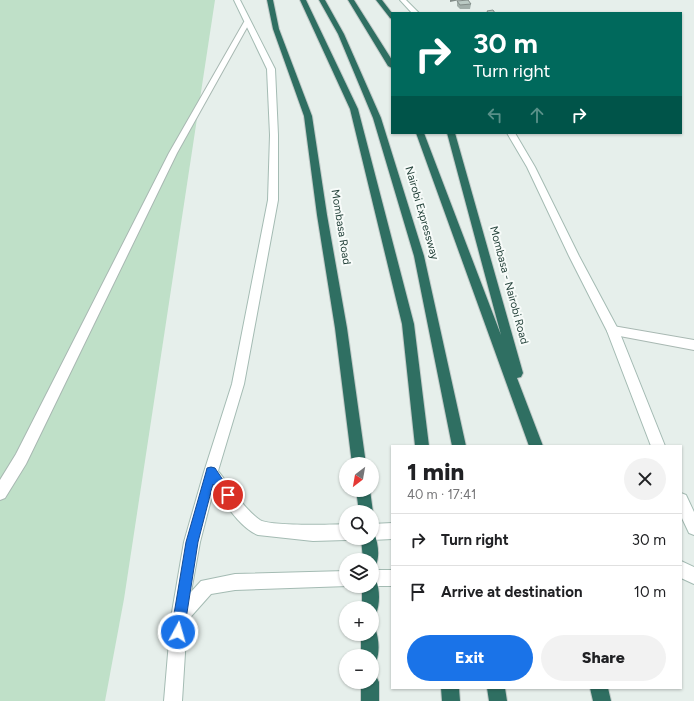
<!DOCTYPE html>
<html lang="en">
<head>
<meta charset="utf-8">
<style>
	body { margin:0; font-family:Figtree,sans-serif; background:#f2f2f2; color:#202124; height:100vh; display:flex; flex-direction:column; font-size:15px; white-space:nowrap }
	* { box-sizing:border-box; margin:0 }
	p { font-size:13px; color:#757577 }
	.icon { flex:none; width:22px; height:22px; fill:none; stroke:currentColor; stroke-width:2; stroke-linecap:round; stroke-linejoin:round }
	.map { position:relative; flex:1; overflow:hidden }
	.sheet { position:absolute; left:391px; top:445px; width:291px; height:244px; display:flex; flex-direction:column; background:#fff; border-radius:0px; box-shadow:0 1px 3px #0004 }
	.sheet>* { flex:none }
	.hud { position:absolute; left:391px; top:12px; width:291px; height:122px; border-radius:0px; box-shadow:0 1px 3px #0004; background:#00695c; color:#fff; overflow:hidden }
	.needle { width:26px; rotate:211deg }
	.tools { position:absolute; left:339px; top:457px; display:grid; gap:8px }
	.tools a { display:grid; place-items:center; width:40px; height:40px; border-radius:50%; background:#fff; box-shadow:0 1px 3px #0004; font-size:20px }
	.pin { position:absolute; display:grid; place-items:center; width:34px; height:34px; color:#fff; margin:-17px; border:2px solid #fff; border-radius:50%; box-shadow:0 1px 4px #0007 }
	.me { position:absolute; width:44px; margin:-22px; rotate:6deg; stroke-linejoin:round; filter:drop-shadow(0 0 3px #0008) }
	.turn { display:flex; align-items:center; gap:14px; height:84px; padding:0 16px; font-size:18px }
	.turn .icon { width:52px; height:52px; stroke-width:2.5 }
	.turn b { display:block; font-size:28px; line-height:34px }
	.lanes { display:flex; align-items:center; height:38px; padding:0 16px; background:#0003; justify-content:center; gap:20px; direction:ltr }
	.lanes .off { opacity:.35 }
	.round { display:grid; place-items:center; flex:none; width:42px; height:42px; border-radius:21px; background:#f2f2f2 }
	.overview { display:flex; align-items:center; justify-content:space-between; height:68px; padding:0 16px }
	h1 { font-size:24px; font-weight:800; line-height:30px }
	.cta { display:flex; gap:8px; margin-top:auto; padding:8px 16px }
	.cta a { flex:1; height:46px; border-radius:24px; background:#1a73e8; color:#fff; font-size:16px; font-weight:800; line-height:46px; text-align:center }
	.cta a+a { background:#f2f2f2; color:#202124 }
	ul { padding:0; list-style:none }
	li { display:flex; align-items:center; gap:12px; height:52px; padding:0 16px; border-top:1px solid #e0e0e0 }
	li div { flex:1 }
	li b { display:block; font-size:15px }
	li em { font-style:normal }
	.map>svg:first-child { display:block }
	.green { fill:#bfe0c8 }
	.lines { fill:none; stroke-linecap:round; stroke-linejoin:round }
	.lane-casing { stroke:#a8b8b2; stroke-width:2 }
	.secondary-casing { stroke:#a4bbb3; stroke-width:2 }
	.highway-casing { stroke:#c2cac8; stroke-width:2 }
	.lane { fill:#fff; fill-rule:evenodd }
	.secondary { fill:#fff; fill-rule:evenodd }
	.highway { fill:#2f6f62; fill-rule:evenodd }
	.wall { fill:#a1aea9 }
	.shaded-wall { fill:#838d89 }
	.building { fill:#bbcac4; stroke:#838d89 }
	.route { fill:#1a73e8; stroke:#114b97 }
	.labels { text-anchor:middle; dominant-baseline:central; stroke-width:4; stroke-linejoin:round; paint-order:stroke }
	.street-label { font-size:11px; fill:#24423a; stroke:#f7fbf9 }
</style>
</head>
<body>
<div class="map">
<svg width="694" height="701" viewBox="0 0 694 701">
	<rect width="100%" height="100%" fill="#e6efeb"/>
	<path class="green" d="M0 0H215L124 599 105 701H0Z"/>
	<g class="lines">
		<defs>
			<path id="lane" d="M247 20 250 22 177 153 26 464 5 498 0 500V480L16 454 169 153 244 22Z
				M613 326 694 340V350L609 334 607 331 609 328Z"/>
			<path id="secondary" d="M234 0H240L275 69 278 135V200L244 384 218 471C231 487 243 508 260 520 269 526 332 525 346 524V538H350L346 540 313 541 258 535C240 528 225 503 214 488L200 542 191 592 201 581 235 574 346 571V586H348L235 590 211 594 187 621 182 701H164L171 618 184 542 204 472 232 384 268 200 270 135 267 69Z
				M400 0H406L419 13H412Z
				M507 133H515L535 167 579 256 619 331 665 446H651L607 331 569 256 527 167Z
				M681 493 686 495 694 512V535L689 533 681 516Z
				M392 523V539L372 540 368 538H372V524Z
				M681 561 694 567V584L681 578Z
				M372 570H392V586H372Z"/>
			<path id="highway" d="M267 0H273L279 29 312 116 327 215 347 328 366 464H352L335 328 317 215 304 116 273 29Z
				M300 0H306L358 109 414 324 429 446H415L402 324 350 109Z
				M319 0H325L344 34 381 118 424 256 466 446H452L414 256 373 118 338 34Z
				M348 0H354L392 60V68L388 66Z
				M376 0H382L392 13V19L390 18Z
				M416 133H424L501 335 447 133H455L523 373 521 377 517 378 543 446H529Z
				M356 490H370L373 512 372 515V512H359Z
				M372 532 374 533C378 542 380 556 376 565L372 567V560H363L361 538H372Z
				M372 579 376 580C380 590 380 604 376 614L372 615V608H362V586H372Z
				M372 627 375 628C379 638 380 652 376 662L372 664V656H361V634H372Z
				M372 674 376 676 379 682V701H361V682H372Z
				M441 688H459L460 701H442Z
				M487 688H505L507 701H489Z
				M590 688H608L611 701H593Z"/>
		</defs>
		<use href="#lane" class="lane-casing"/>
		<use href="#secondary" class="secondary-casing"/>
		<use href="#highway" class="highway-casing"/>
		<use href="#lane" class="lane"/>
		<use href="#secondary" class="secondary"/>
		<use href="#highway" class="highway"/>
	</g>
	<path class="wall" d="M457 1 471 4 470 9H460L457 6Z"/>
	<path class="shaded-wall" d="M450 0H460L450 2Z"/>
	<path class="building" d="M468 0 471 4 460 5 457 1Z
		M493 10 495 13H488L487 11Z"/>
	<path class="route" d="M211 467 215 468 233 495 232 499 228 501 224 499 213 484 198 542 184 632 182 637 178 638 173 637 171 632 186 542 206 472 207 468Z"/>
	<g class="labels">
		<g class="street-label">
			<text transform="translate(422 213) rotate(74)">Nairobi Expressway</text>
			<text transform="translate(341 227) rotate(81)">Mombasa Road</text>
			<text transform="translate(509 285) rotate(75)">Mombasa - Nairobi Road</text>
		</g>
	</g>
</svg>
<div class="tools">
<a><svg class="needle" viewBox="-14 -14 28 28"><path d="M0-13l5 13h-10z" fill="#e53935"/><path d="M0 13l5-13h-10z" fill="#757577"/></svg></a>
<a><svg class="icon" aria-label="search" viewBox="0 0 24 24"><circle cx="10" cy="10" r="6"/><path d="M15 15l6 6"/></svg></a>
<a><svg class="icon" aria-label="layers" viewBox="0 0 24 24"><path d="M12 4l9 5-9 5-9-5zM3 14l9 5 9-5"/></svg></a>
<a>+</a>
<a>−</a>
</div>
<div class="pin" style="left:228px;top:495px;background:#d93025"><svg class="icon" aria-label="arrive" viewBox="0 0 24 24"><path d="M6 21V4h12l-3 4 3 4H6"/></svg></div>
<svg class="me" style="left:178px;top:632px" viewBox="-20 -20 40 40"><circle r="17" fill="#1a73e8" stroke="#fff" stroke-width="3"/><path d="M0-11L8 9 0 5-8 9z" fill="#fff"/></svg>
<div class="hud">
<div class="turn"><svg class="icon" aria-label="right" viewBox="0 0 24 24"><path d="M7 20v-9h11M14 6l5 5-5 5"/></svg><div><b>30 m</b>Turn right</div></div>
<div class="lanes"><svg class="icon off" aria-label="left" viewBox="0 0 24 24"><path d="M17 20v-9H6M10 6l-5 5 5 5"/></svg><svg class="icon off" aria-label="ahead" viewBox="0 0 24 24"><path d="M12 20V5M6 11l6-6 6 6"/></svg><svg class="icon" aria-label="right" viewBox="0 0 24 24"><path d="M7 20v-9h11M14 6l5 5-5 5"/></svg></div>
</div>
<section class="sheet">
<div class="overview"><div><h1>1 min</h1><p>40 m · 17:41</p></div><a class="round"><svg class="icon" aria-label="close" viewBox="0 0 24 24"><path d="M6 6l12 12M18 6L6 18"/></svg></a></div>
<ul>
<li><svg class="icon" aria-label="right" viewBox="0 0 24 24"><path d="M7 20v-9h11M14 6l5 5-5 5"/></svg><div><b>Turn right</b></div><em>30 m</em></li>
<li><svg class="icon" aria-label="arrive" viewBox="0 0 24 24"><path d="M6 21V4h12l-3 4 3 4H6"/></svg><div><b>Arrive at destination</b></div><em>10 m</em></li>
</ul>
<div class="cta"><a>Exit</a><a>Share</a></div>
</section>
</div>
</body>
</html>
